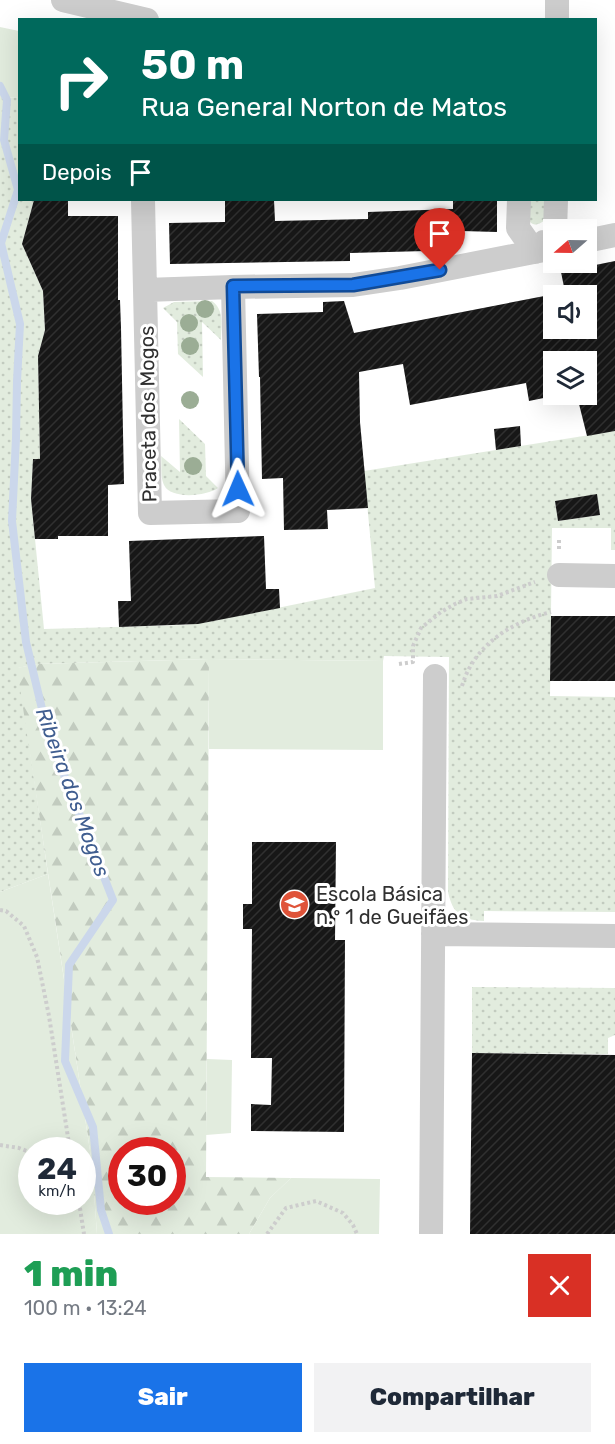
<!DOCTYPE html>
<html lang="pt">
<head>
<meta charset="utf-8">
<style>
	body { margin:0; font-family:Rubik,sans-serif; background:#f2f2f3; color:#1f2937; height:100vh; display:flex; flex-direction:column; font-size:22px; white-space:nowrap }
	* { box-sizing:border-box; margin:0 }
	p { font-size:20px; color:#747a83 }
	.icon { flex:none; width:33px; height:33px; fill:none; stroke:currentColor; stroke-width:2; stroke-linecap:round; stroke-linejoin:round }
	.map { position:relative; height:1234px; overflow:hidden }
	.panel { display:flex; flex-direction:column; background:#fff; flex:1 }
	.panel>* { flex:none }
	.hud { position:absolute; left:18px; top:18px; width:579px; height:183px; border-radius:0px; box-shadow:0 6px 24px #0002; background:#00695c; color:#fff; overflow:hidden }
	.needle { width:39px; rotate:250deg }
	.controls { position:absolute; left:543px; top:219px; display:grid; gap:12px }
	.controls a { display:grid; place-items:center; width:54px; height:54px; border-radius:0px; background:#fff; box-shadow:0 6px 24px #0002; font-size:30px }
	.speed { position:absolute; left:18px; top:1137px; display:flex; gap:12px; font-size:30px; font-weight:700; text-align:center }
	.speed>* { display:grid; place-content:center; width:78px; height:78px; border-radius:50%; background:#fff; box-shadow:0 6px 24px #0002; line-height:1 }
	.speed small { font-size:15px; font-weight:400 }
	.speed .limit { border:9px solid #d22; background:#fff; color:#111 }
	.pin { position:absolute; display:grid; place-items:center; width:51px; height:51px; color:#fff; margin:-62px -26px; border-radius:50% 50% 50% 0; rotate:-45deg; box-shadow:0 0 6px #0007 }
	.pin .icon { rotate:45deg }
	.me { position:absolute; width:66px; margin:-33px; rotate:359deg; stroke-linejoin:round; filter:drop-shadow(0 0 4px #0008) }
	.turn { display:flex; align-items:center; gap:21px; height:126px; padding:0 24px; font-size:27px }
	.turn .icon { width:78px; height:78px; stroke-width:2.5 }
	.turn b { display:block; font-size:42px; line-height:51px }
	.then { display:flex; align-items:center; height:57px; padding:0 24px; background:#0003; gap:12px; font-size:22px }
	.round { display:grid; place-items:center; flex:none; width:63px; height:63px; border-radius:0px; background:#f2f2f3 }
	.head { display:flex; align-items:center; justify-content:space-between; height:102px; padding:0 24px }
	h1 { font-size:36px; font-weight:800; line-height:45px; color:#1e9e55 }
	.button { display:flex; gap:12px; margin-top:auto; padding:12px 24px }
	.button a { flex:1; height:69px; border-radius:0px; background:#1a73e8; color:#fff; font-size:24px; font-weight:800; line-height:69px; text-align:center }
	.button a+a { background:#f2f2f3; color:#1f2937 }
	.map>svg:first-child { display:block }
	.grass { fill:url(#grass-dots); fill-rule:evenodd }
	.forest { fill:url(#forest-firs); fill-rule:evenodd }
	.park { fill:#e2ecde; fill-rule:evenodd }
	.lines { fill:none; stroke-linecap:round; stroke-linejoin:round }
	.stream { stroke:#cbd7eb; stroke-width:8 }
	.building { fill:url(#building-hatch); fill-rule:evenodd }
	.path { stroke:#cdcdcd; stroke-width:4; stroke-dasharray:3 3; stroke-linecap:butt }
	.street { stroke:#cdcdcd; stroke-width:24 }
	.tree { fill:#9bad95 }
	.route-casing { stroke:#114b97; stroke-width:15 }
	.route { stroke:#1a73e8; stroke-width:10 }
	.labels { text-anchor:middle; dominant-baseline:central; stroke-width:6; stroke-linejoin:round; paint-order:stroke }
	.street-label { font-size:20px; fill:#303030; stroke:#fff }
	.poi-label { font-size:20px; fill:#303030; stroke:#fff; text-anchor:start }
	.water-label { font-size:21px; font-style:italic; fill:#405e90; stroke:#fff }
</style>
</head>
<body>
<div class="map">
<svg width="615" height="1234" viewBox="0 0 615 1234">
	<defs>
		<pattern id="grass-dots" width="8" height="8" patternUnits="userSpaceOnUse" patternTransform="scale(1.5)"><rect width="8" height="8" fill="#e2ecde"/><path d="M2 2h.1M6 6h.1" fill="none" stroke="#c2cbbf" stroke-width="1.8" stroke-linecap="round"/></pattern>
		<pattern id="forest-firs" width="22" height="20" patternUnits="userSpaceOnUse" patternTransform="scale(1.5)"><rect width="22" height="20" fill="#e2ecde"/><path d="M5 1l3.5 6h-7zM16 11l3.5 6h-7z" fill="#c2cbbf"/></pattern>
		<pattern id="building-hatch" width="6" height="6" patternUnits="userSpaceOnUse" patternTransform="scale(1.5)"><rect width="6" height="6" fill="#171717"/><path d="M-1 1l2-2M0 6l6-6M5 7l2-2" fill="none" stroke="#303030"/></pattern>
	</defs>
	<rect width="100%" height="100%" fill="#fff"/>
	<path class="grass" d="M19 97 20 200H34L22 244 43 291 45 330 38 356 40 459 33 460 31 499 44 629 187 625 213 621 375 588 364 471 615 431V550H611V528H552L550 696 615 697V912L484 911V921C461 920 453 914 448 892L449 657 384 656 383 661 209 659 37 664 18 668 48 874 0 892V98ZM597 495 600 515 558 521 555 501Z
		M527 200H546L544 221C526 233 527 211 527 200Z
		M212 301C225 310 221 327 221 340L202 322 203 377 178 354 177 322 163 308 174 302Z
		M179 419 205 444 206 476 218 488C207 496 171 500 164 485 160 477 162 464 161 456L180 472Z
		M472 987 615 988V1035L608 1038V1054L472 1053Z"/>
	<path class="forest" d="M209 659 206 1177 291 1178 270 1198 249 1234H97L92 1164 17 668 37 664ZM122 1150H172V1202H122Z"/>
	<path class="park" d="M0 27 19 31V97L0 98Z
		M209 659 383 661V750L209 749Z
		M48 874 92 1164 97 1234H0V892ZM32 1150H82V1202H32Z
		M207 1059 232 1060 231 1133 206 1135Z
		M291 1178 380 1179 379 1234H249L270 1198Z"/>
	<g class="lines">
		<path class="stream" d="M0 86 7 100 4 140 18 190 1 243 20 324 17 381 16 438 12 521 26 642 48 734 113 900 69 965 65 1061 93 1127 101 1210 109 1234"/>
	</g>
	<path class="building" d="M34 200H68V216H118V300H120L121 328 124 484 108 485V536H58V539H35L31 499 33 459H40L38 356 45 330 43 291 22 244Z
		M225 200H274L275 221 368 219V212L453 209V200H497V232L426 230V251L350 253V261L170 264 169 223 225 222Z
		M615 261V431L587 436 578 400 567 402 566 394H586V362H554V394H563L529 401 526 383 410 405 403 364 359 372 360 422 368 508 327 510 328 529 284 530 283 478 262 479 260 377H259L257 314 323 312V302L344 301 354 333 565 292 561 272ZM554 296H586V328H554Z
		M520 426 521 446 496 450 494 429Z
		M597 494 600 515 558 521 555 501Z
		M264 536 266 589H279L280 608 198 624 119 627 118 601H131L129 541Z
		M551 616H615V681H550Z
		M252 842H336L335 940H345L344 1132 251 1131V1104L271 1105 272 1058H251L252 929H243V904H252Z
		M472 1053 615 1055V1234H470Z"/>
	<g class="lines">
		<path class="path" d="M559 540V551
			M399 664 413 662V646L421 628 441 612 455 604 467 599 497 596 535 582
			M462 686C474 645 511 622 551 612
			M0 910 6 911 24 926 37 957 49 1016 70 1150
			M0 1145 19 1148 32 1153
			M79 1202 84 1234
			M267 1234 286 1208 316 1201 343 1213 353 1225 357 1234"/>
		<path class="street" d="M63 0 147 20
			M557 0V20
			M143 200 150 513 238 511 233 287
			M519 200 518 228 535 252 544 242
			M555 230 556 200
			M586 241 615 235
			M145 290 233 287 353 285 400 278 554 248
			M559 575 615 576
			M433 934 615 936
			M431 1234 435 676"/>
	</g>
	<g class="tree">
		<circle cx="205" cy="309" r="9"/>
		<circle cx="189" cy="323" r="9"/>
		<circle cx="190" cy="346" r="9"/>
		<circle cx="190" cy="400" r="9"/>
		<circle cx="193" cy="466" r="9"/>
	</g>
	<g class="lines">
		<defs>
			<path id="route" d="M238 489 233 286 353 285 440 270"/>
		</defs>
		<use href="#route" class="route-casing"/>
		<use href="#route" class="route"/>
	</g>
	<defs>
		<symbol id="school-disc" viewBox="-11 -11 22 22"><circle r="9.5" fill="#df5339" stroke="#fff"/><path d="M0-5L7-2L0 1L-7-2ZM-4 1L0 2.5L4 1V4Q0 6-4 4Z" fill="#fff"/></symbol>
	</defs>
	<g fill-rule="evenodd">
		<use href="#school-disc" x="278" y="888" width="33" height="33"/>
	</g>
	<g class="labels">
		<g class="street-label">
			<text transform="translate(148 414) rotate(-91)">Praceta dos Mogos</text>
		</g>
		<g class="poi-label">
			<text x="316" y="894">Escola Básica<tspan x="316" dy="23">n.º 1 de Gueifães</tspan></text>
		</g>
		<g class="water-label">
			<text transform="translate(73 792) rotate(70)">Ribeira dos Mogos</text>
		</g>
	</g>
</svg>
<div class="controls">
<a><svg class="needle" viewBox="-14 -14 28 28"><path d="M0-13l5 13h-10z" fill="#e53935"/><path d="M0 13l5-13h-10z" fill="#747a83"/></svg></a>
<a><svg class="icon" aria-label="sound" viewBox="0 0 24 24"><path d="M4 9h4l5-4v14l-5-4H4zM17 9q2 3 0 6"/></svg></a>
<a><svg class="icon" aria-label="layers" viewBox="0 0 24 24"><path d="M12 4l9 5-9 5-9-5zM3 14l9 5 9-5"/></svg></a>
</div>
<div class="speed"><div>24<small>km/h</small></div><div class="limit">30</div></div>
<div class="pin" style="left:440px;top:270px;background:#d93025"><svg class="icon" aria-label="arrive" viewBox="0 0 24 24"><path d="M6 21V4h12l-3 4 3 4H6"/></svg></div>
<svg class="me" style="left:238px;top:489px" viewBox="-20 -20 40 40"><path d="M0-17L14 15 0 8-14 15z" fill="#1a73e8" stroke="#fff" stroke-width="4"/></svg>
<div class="hud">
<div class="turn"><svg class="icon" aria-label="right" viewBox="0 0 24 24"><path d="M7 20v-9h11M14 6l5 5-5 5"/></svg><div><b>50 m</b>Rua General Norton de Matos</div></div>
<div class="then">Depois<svg class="icon" aria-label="arrive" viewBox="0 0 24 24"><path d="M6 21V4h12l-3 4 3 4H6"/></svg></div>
</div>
</div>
<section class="panel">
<div class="head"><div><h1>1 min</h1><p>100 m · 13:24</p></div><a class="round" style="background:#d93025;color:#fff"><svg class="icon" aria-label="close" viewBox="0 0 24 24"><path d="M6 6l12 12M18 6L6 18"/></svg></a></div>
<div class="button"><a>Sair</a><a>Compartilhar</a></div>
</section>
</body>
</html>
